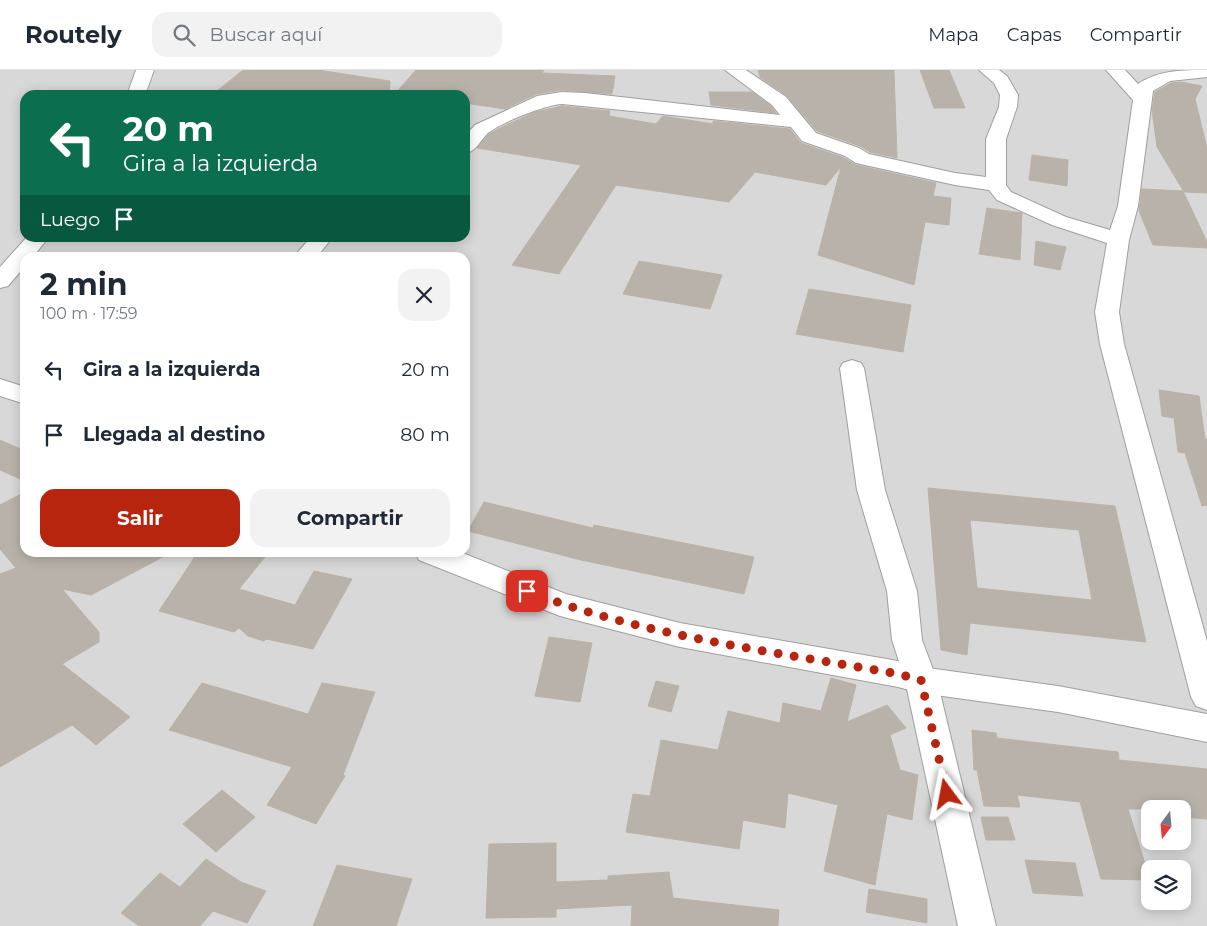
<!DOCTYPE html>
<html lang="es">
<head>
<meta charset="utf-8">
<style>
	body { margin:0; font-family:Montserrat,sans-serif; background:#f2f2f3; color:#1f2937; height:100vh; display:flex; flex-direction:column; font-size:19px; white-space:nowrap }
	* { box-sizing:border-box; margin:0 }
	p { font-size:16px; color:#747a83 }
	.icon { flex:none; width:28px; height:28px; fill:none; stroke:currentColor; stroke-width:2; stroke-linecap:round; stroke-linejoin:round }
	.map { position:relative; flex:1; overflow:hidden }
	.drawer { position:absolute; left:20px; top:182px; width:450px; height:305px; display:flex; flex-direction:column; background:#fff; border-radius:15px; box-shadow:0 2px 12px #0003 }
	.drawer>* { flex:none }
	.hud { position:absolute; left:20px; top:20px; width:450px; height:152px; border-radius:15px; box-shadow:0 2px 12px #0003; background:#0b6e4f; color:#fff; overflow:hidden }
	.needle { width:32px; rotate:196deg }
	.buttons { position:absolute; left:1141px; top:730px; display:grid; gap:10px }
	.buttons a { display:grid; place-items:center; width:50px; height:50px; border-radius:10px; background:#fff; box-shadow:0 2px 12px #0003; font-size:25px }
	.pin { position:absolute; display:grid; place-items:center; width:42px; height:42px; color:#fff; margin:-21px; border-radius:10px; box-shadow:0 2px 8px #0006 }
	.me { position:absolute; width:55px; margin:-28px; rotate:347deg; stroke-linejoin:round; filter:drop-shadow(0 0 4px #0008) }
	.turn { display:flex; align-items:center; gap:18px; height:105px; padding:0 20px; font-size:22px }
	.turn .icon { width:65px; height:65px; stroke-width:2.5 }
	.turn b { display:block; font-size:35px; line-height:42px }
	.then { display:flex; align-items:center; height:48px; padding:0 20px; background:#0003; gap:10px; font-size:19px }
	.round { display:grid; place-items:center; flex:none; width:52px; height:52px; border-radius:15px; background:#f2f2f3 }
	.headline { display:flex; align-items:center; justify-content:space-between; height:85px; padding:0 20px }
	h1 { font-size:30px; font-weight:700; line-height:38px }
	.cta { display:flex; gap:10px; margin-top:auto; padding:10px 20px }
	.cta a { flex:1; height:58px; border-radius:15px; background:#b7250f; color:#fff; font-size:20px; font-weight:700; line-height:58px; text-align:center }
	.cta a+a { background:#f2f2f3; color:#1f2937 }
	ul { padding:0; list-style:none }
	li { display:flex; align-items:center; gap:15px; height:65px; padding:0 20px }
	li div { flex:1 }
	li b { display:block; font-size:19px }
	li em { font-style:normal }
	header { display:flex; align-items:center; gap:30px; box-sizing:border-box; height:70px; padding:0 25px; background:#fff; border-bottom:1px solid #e0e1e3 }
	header strong { font-size:24px }
	nav { display:flex; gap:28px; margin-inline-start:auto; font-size:18px }
	.search { width:350px; height:45px; background:#f2f2f3; display:flex; align-items:center; gap:12px; box-sizing:border-box; padding:0 18px; border-radius:15px; color:#747a83; font-size:19px }
	.map>svg:first-child { display:block }
	.residential { fill:#d9d8d8; fill-rule:evenodd }
	.building { fill:#b8b2ab; stroke:#bcb2a5; fill-rule:evenodd }
	.lines { fill:none; stroke-linecap:round; stroke-linejoin:round }
	.minor-casing { stroke:#9f9f9f; stroke-width:2 }
	.tertiary-casing { stroke:#9f9f9f; stroke-width:2 }
	.minor { fill:#fff; fill-rule:evenodd }
	.tertiary { fill:#fff; fill-rule:evenodd }
	.route { stroke:#b7250f; stroke-width:9; stroke-dasharray:0 16.2 }
</style>
</head>
<body>
<header>
<strong>Routely</strong>
<div class="search"><svg class="icon" aria-label="search" viewBox="0 0 24 24"><circle cx="10" cy="10" r="6"/><path d="M15 15l6 6"/></svg>Buscar aquí</div>
<nav><a>Mapa</a><a>Capas</a><a>Compartir</a></nav>
</header>
<div class="map">
<svg width="1207" height="856" viewBox="0 0 1207 856">
	<rect width="100%" height="100%" fill="#eceae1"/>
	<path class="residential" d="M0 0H1207V856H0ZM25 25H465V168H25ZM25 188H465V482H25ZM1150 739H1182V771H1150ZM1150 799H1182V831H1150Z"/>
	<path class="building" d="M243 0H318L390 11 389 25H212Z
		M416 0H544L542 3 615 6 612 24 562 20 536 24 505 39 465 33V25H394Z
		M758 0H894L897 88 870 82 860 76 817 61 787 26 760 7Z
		M920 0H949L965 38H934Z
		M1181 12 1202 16 1195 29 1207 78V123L1184 122 1157 77 1152 40 1155 22 1171 13Z
		M709 22H752L771 36 776 43 711 35Z
		M562 36 610 41 609 46 656 54 663 46 713 54V51L790 59 801 73 844 88 856 95 936 113 933 126 951 128 949 155 925 152 914 215 818 185 841 97 826 115 755 102 729 132 616 115 559 204 512 195 581 95 477 78 489 64 504 56 535 42Z
		M1032 85 1068 90 1067 116 1029 110Z
		M1142 119 1183 121 1207 172V178L1153 175 1139 141Z
		M987 138 1022 143 1020 190 979 184Z
		M1036 171 1066 177 1060 200 1034 195Z
		M639 191 722 205 710 239 623 224Z
		M809 219 911 235 903 282 796 264Z
		M1159 320 1199 326 1205 369H1207V435L1202 436 1185 383 1178 382 1174 348 1162 346Z
		M0 370 25 381V411L0 400Z
		M928 418 1115 436 1146 572 970 553 967 585 941 580ZM970 450 1079 460 1092 530 977 518Z
		M25 422V482H172L91 525 62 519 99 562V572L62 594 130 647 96 675 72 655 0 697V504L16 498 0 479V435Z
		M484 432 593 458 594 455 754 487 744 524 581 490 468 461Z
		M198 482H269L239 519 295 535 314 501 352 509 313 579 266 569 264 571 248 566 239 558 234 562 159 541Z
		M549 567 592 573 580 632 535 626Z
		M831 608 856 615 847 652 887 635 906 658 890 665 900 700 918 705 912 750 887 744 875 815 824 801 838 735 788 723 785 758 743 750 739 779 626 762 633 724 650 726 661 670 718 680 728 641 780 653 783 633 821 641Z
		M656 611 679 616 671 642 648 636Z
		M202 613 308 644 322 613 375 622 343 705 345 706 316 754 267 735 292 697 169 660Z
		M972 660 996 663 997 668 1118 682 1119 690 1207 699V749L1182 747V739H1128L1150 810 1101 809 1080 732 1017 725 1020 737 984 736 977 700H974Z
		M222 720 255 747 216 782 183 754Z
		M981 747H1008L1015 770H986Z
		M556 773V812L608 810V806L669 802 673 828 779 840 778 856H631L632 835 556 839V847L486 848 489 774Z
		M206 789 241 812 266 821 247 853 213 841 200 856H139L121 843 160 803 180 817Z
		M1025 790 1075 793 1083 826 1033 823Z
		M337 795 412 809 396 856H313Z
		M869 819 927 829V853L866 842Z"/>
	<g class="lines">
		<defs>
			<path id="minor" d="M136 0H154L145 25H127Z
				M725 0H746L786 27 816 63 859 78 869 84 955 103 986 107V69L999 37 1000 25 994 13 979 0H999L1007 6 1018 25 1017 37 1006 69V115L1011 122 1066 147 1110 160 1118 136 1133 30 1106 0H1125L1138 14C1158 0 1183 0 1207 0V7L1170 11 1153 21 1138 136 1129 170 1119 242 1124 274 1207 571V640L1196 636 1191 627 1100 274 1095 242 1107 173 1052 155 997 130 989 120 955 115 856 93 845 86 802 71 791 57 562 34C545 35 502 52 488 63 480 71 476 81 465 84V66L475 55 537 26 562 22 585 23 780 45 772 35Z
				M26 168H48L32 188H25V196L8 216 0 218V197Z
				M310 168H332L316 188H293Z
				M852 290 861 293 864 298 885 420 917 521 922 570 937 610 996 856H958L905 610 892 570 887 521 857 420 840 298 843 293Z"/>
			<path id="tertiary" d="M0 309 25 317V334L0 326Z
				M415 482H460L566 524 680 553 898 591 921 597 1058 616 1207 644V672L1058 642 921 623 898 617 680 577 560 546 419 490Z"/>
		</defs>
		<use href="#minor" class="minor-casing"/>
		<use href="#tertiary" class="tertiary-casing"/>
		<use href="#minor" class="minor"/>
		<use href="#tertiary" class="tertiary"/>
	</g>
	<g class="lines">
		<path class="route" d="M527 521C642 566 777 582 898 604L921 610 947 724"/>
	</g>
</svg>
<div class="buttons">
<a><svg class="needle" viewBox="-14 -14 28 28"><path d="M0-13l5 13h-10z" fill="#e53935"/><path d="M0 13l5-13h-10z" fill="#747a83"/></svg></a>
<a><svg class="icon" aria-label="layers" viewBox="0 0 24 24"><path d="M12 4l9 5-9 5-9-5zM3 14l9 5 9-5"/></svg></a>
</div>
<div class="pin" style="left:527px;top:521px;background:#d93025"><svg class="icon" aria-label="arrive" viewBox="0 0 24 24"><path d="M6 21V4h12l-3 4 3 4H6"/></svg></div>
<svg class="me" style="left:947px;top:724px" viewBox="-20 -20 40 40"><path d="M0-17L14 15 0 8-14 15z" fill="#b7250f" stroke="#fff" stroke-width="4"/></svg>
<div class="hud">
<div class="turn"><svg class="icon" aria-label="left" viewBox="0 0 24 24"><path d="M17 20v-9H6M10 6l-5 5 5 5"/></svg><div><b>20 m</b>Gira a la izquierda</div></div>
<div class="then">Luego<svg class="icon" aria-label="arrive" viewBox="0 0 24 24"><path d="M6 21V4h12l-3 4 3 4H6"/></svg></div>
</div>
<section class="drawer">
<div class="headline"><div><h1>2 min</h1><p>100 m · 17:59</p></div><a class="round"><svg class="icon" aria-label="close" viewBox="0 0 24 24"><path d="M6 6l12 12M18 6L6 18"/></svg></a></div>
<ul>
<li><svg class="icon" aria-label="left" viewBox="0 0 24 24"><path d="M17 20v-9H6M10 6l-5 5 5 5"/></svg><div><b>Gira a la izquierda</b></div><em>20 m</em></li>
<li><svg class="icon" aria-label="arrive" viewBox="0 0 24 24"><path d="M6 21V4h12l-3 4 3 4H6"/></svg><div><b>Llegada al destino</b></div><em>80 m</em></li>
</ul>
<div class="cta"><a>Salir</a><a>Compartir</a></div>
</section>
</div>
</body>
</html>
